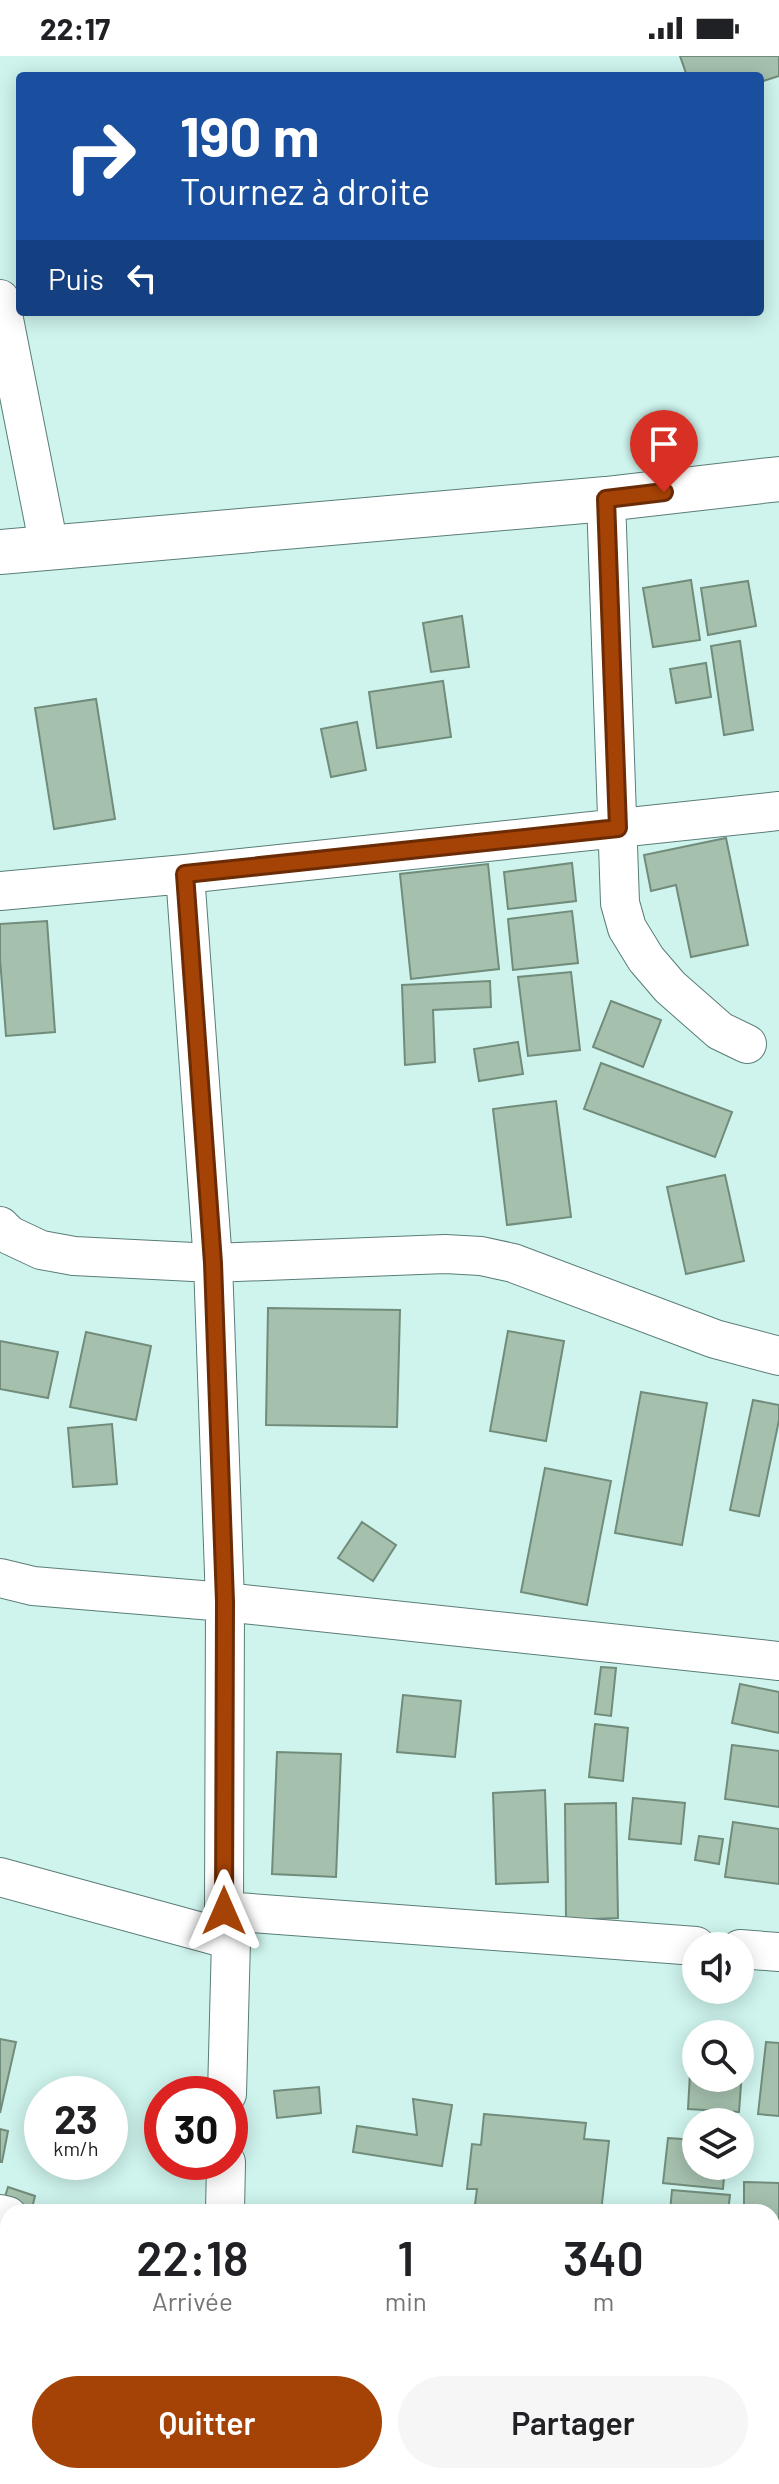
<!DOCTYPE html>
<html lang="fr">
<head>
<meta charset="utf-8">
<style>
	body { margin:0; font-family:Barlow,sans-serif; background:#f6f6f6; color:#202124; height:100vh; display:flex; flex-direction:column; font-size:30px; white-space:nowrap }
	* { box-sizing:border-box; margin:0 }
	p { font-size:26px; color:#757577 }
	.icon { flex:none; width:44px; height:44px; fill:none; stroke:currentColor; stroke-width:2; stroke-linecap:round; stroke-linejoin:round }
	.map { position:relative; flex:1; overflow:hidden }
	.side { position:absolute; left:0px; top:2148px; width:780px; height:280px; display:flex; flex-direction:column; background:#fff; border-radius:24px 24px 0 0; box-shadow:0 4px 20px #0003 }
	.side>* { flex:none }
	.guide { position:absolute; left:16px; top:16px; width:748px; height:244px; border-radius:8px; box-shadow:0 4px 20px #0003; background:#1a4fa0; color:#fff; overflow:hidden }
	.tools { position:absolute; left:682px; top:1876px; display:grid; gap:16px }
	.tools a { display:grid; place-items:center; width:72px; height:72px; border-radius:50%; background:#fff; box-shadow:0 4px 20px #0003; font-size:40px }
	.speed { position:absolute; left:24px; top:2020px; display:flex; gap:16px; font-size:40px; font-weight:700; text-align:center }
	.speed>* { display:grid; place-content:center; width:104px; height:104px; border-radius:50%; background:#fff; box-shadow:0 4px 20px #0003; line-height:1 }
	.speed small { font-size:20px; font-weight:400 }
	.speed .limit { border:12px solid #d22; background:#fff; color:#111 }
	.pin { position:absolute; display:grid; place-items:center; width:68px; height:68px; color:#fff; margin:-82px -34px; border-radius:50% 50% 50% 0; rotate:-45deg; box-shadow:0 0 8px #0007 }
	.pin .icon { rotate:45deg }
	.me { position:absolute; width:88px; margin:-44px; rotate:0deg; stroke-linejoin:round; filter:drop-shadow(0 0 6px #0008) }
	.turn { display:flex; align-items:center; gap:28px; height:168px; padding:0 32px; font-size:36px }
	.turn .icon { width:104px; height:104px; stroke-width:2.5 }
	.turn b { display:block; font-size:56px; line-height:68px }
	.then { display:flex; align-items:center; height:76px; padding:0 32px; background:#0003; gap:16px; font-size:30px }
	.eta { display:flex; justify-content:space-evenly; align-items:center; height:136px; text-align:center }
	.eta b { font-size:48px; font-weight:600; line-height:56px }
	.cta { display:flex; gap:16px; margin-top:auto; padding:16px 32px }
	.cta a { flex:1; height:92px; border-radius:48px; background:#a54206; color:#fff; font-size:32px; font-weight:600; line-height:92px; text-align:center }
	.cta a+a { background:#f6f6f6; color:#202124 }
	.status { display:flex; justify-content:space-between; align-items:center; height:56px; padding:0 40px; background:#fff; direction:ltr }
	.status svg { height:22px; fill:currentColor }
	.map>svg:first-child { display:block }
	.building { fill:#a5c1ae; stroke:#718c7a; stroke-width:2 }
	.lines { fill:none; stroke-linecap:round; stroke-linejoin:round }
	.minor-casing { stroke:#5a7d78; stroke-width:40 }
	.tertiary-casing { stroke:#5a7d78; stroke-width:46 }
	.minor { stroke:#fff; stroke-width:38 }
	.tertiary { stroke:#fff; stroke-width:44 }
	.route-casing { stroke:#6b2b04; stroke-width:20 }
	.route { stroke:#a54206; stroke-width:14 }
</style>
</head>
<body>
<div class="status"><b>22:17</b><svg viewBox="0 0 49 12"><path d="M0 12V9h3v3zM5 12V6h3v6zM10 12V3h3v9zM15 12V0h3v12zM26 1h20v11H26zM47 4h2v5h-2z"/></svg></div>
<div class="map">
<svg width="779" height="2428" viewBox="0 0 779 2428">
	<rect width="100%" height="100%" fill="#cef4ed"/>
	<path class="building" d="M680 0H779V20L760 26V20H687Z
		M691 524 700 584 653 591 643 532Z
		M748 525 756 570 708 579 701 532Z
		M462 560 469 611 431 616 423 567Z
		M740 585 753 674 724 679 711 590Z
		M706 607 711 641 676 647 670 613Z
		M443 625 451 681 377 692 369 636Z
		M96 643 115 763 54 773 35 652Z
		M357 666 366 714 331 721 321 673Z
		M726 782 748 889 691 901 676 829 651 835 644 799Z
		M572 807 576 845 508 853 504 816Z
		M488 808 499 913 411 923 400 818Z
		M572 855 578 907 513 914 508 863Z
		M47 865 55 976 6 980 0 903V868Z
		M571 916 580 994 528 1000 518 921Z
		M490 925 491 951 433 954 435 1006 405 1009 402 929Z
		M611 945 661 964 643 1011 593 991Z
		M518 986 523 1018 479 1025 474 993Z
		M601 1007 732 1056 715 1101 584 1053Z
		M556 1045 571 1161 507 1169 493 1053Z
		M725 1119 744 1205 686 1218 667 1131Z
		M268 1252 400 1254 397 1371 266 1369Z
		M508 1275 564 1285 546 1385 490 1375Z
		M86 1276 151 1290 136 1364 70 1351Z
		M0 1285 58 1296 48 1342 0 1333Z
		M641 1336 707 1347 682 1489 615 1477Z
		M753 1344 779 1349V1364L759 1460 730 1454Z
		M112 1368 117 1428 73 1431 68 1372Z
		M545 1412 611 1425 587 1549 521 1536Z
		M362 1466 396 1489 373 1525 338 1502Z
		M601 1611 616 1612 611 1660 595 1658Z
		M740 1628 779 1636V1677L732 1667Z
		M403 1639 461 1645 455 1701 397 1696Z
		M595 1668 628 1672 623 1725 589 1721Z
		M732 1689 779 1695V1751L725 1743Z
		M277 1696 341 1698 336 1821 272 1818Z
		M545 1734 548 1826 496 1828 493 1737Z
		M633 1742 685 1747 681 1788 629 1783Z
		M616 1747 618 1862 566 1864 565 1748Z
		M733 1766 779 1773V1828L725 1821Z
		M699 1780 723 1783 719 1808 695 1804Z
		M0 1983 16 1986 0 2057Z
		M766 1986 779 1987V2060L758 2058Z
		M691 1999H696V2022H740V2001H743L739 2056 688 2053Z
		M319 2031 321 2057 277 2062 274 2035Z
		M413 2043 452 2049 442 2110 353 2096 357 2070 417 2079Z
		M484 2058 586 2067 584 2083 609 2085 601 2156H474L477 2133H467L472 2088 481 2089Z
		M0 2073 8 2075 2 2106H0Z
		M668 2082 696 2084V2110H725L723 2133 663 2127Z
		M744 2126 779 2127V2201H772V2156H744Z
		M8 2131 35 2140 31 2156 3 2147Z
		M672 2134 730 2139 728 2156H670Z
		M0 2353 8 2354V2392L2 2428H0Z
		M25 2420H79L77 2428H23Z"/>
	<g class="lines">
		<defs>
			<path id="minor" d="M0 243 49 491
				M606 443 620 847 627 872 646 903 670 931 720 975 747 988
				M185 818 213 1207 225 1546 224 1855 231 1884 227 2038
				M0 835 185 818 779 755
				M0 1170 9 1179 41 1194 74 1200 213 1207 445 1198 481 1200 513 1207 715 1283 779 1300
				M0 1522 33 1530 225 1546 779 1605
				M0 1821 231 1884
				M224 1855 696 1890
				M740 1893 779 1896
				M225 2156 226 2106
				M0 2158 8 2160
				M772 2267 779 2268
				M230 2420V2428"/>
			<path id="tertiary" d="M0 496 606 443 779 423"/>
		</defs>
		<use href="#minor" class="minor-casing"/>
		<use href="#tertiary" class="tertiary-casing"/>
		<use href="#minor" class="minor"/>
		<use href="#tertiary" class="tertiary"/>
	</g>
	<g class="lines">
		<defs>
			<path id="route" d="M224 1855 225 1546 213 1207 185 818 618 772 606 443 664 436"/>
		</defs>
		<use href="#route" class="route-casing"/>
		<use href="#route" class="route"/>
	</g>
</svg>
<div class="tools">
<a><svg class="icon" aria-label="sound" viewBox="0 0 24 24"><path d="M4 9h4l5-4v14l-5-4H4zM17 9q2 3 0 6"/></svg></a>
<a><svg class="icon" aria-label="search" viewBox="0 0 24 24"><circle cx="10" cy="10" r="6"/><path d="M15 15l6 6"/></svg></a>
<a><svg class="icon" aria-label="layers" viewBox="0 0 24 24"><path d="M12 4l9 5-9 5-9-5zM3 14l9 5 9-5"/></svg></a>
</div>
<div class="speed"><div>23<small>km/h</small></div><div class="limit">30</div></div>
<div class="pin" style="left:664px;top:436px;background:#d93025"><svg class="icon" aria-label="arrive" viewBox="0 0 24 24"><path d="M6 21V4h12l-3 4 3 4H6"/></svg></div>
<svg class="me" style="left:224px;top:1855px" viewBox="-20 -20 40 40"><path d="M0-17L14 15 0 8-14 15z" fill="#a54206" stroke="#fff" stroke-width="4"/></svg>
<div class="guide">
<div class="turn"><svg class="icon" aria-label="right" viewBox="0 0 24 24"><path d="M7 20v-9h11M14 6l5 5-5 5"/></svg><div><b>190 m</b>Tournez à droite</div></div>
<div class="then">Puis<svg class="icon" aria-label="left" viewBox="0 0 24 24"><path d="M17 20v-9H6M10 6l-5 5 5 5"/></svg></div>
</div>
<section class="side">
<div class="eta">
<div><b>22:18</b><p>Arrivée</p></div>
<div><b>1</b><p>min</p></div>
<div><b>340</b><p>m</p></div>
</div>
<div class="cta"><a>Quitter</a><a>Partager</a></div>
</section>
</div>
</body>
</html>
